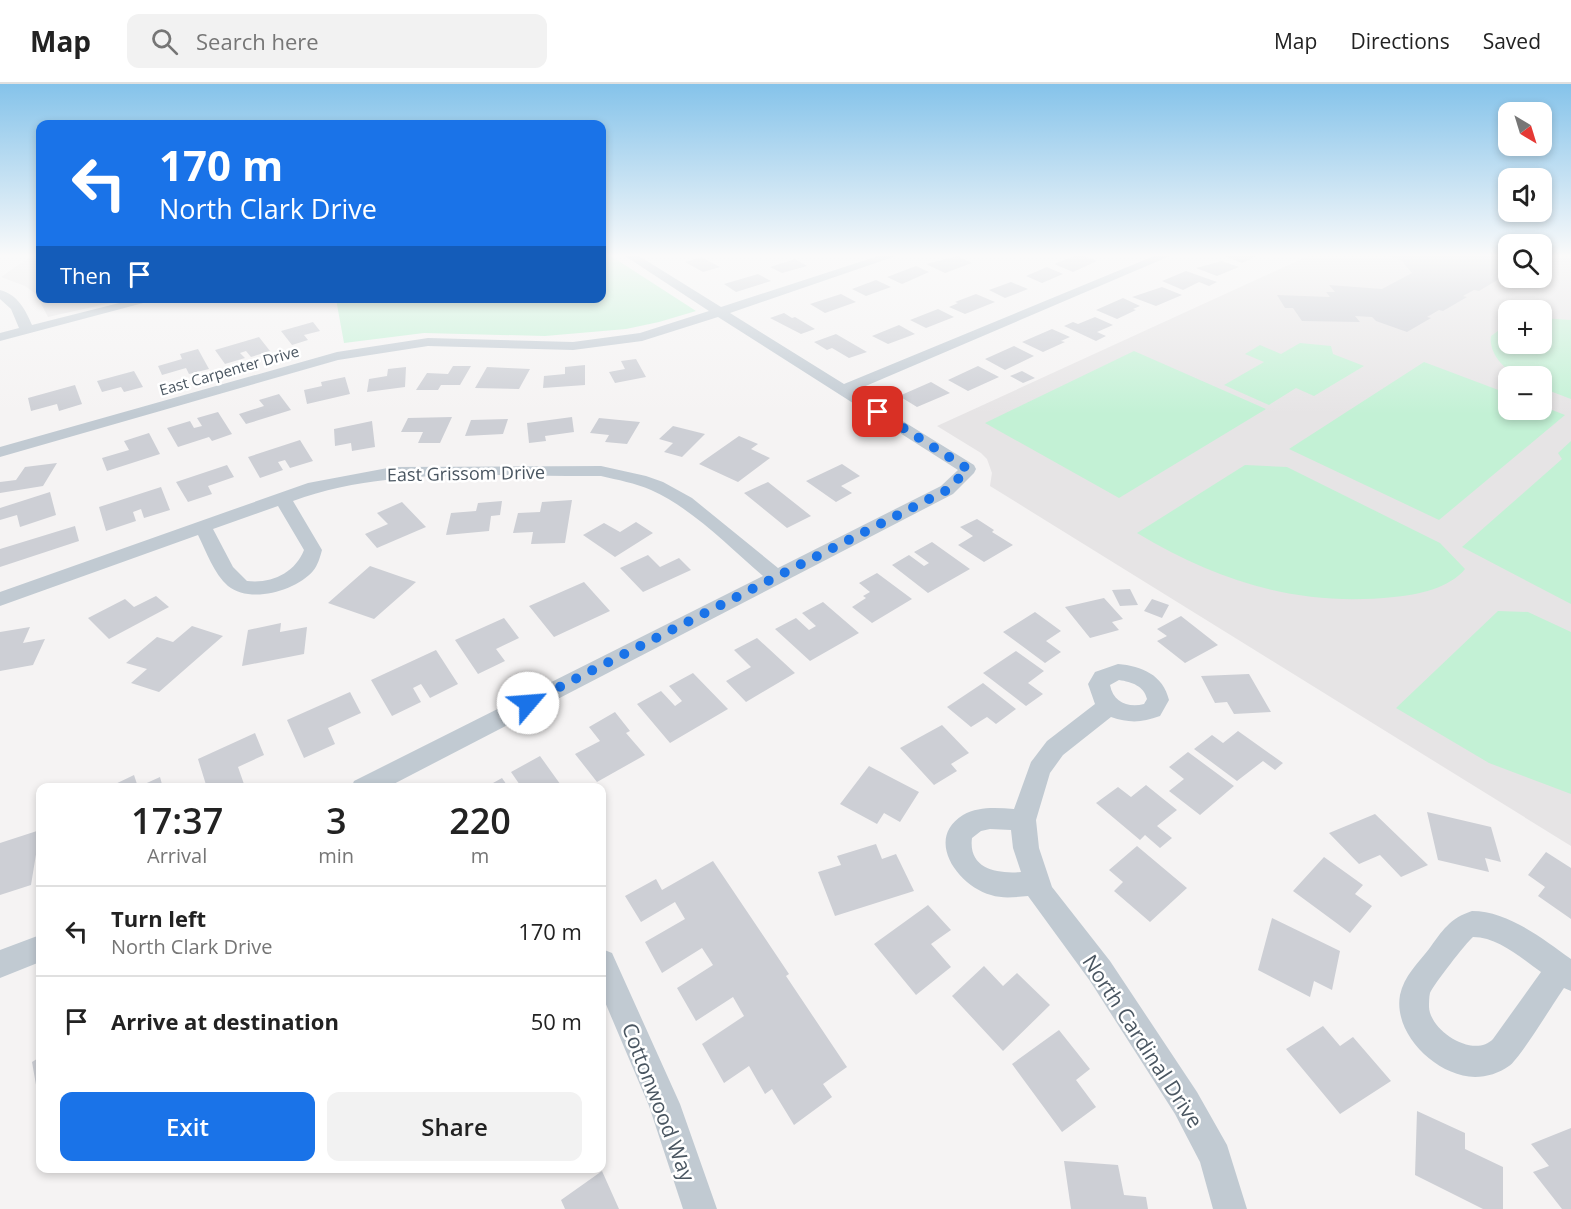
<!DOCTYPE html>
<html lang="en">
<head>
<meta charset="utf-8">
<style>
	body { margin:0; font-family:"Open Sans",sans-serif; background:#f2f2f2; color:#222; height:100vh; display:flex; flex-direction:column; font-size:22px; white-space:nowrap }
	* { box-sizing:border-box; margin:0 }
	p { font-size:20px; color:#767676 }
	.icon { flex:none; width:33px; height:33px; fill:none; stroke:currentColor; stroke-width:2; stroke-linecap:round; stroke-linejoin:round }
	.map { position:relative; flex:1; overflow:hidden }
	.panel { position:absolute; left:36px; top:699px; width:570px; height:390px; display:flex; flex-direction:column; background:#fff; border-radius:12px; box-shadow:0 3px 9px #0003 }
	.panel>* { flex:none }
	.guide { position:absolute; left:36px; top:36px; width:570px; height:183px; border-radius:12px; box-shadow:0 3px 9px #0003; background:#1a73e8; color:#fff; overflow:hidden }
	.needle { width:39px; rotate:142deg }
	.fabs { position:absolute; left:1498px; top:18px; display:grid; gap:12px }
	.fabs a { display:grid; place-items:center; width:54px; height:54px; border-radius:12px; background:#fff; box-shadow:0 3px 9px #0003; font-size:30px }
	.pin { position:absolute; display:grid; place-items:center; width:51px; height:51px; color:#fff; margin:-26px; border-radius:12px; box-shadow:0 3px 9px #0006 }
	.me { position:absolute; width:66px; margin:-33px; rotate:63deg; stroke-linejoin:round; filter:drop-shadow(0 0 4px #0008) }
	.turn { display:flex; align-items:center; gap:21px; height:126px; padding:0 24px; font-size:27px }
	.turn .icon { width:78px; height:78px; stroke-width:2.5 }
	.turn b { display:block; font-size:42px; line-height:51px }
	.then { display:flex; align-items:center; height:57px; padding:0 24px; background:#0003; gap:12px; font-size:22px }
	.eta { display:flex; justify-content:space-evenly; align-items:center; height:102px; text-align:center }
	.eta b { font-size:36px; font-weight:600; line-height:42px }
	.primary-button { display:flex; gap:12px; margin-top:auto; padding:12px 24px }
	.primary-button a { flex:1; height:69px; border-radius:12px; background:#1a73e8; color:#fff; font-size:24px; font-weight:600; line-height:69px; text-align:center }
	.primary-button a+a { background:#f2f2f2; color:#222 }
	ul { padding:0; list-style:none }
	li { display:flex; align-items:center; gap:18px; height:90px; padding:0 24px; border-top:2px solid #e0e0e0 }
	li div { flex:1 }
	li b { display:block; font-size:22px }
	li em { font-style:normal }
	header { display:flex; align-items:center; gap:36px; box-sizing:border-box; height:84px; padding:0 30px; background:#fff; border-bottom:2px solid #e0e0e0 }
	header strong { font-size:28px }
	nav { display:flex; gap:33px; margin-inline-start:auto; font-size:21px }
	.search { width:420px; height:54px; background:#f2f2f2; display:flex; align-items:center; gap:15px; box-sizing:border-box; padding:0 21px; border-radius:12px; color:#767676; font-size:22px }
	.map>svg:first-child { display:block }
	.education { fill:#e6e4e5; fill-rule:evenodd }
	.green { fill:#c3f1d5 }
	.building { fill:#cdcfd5 }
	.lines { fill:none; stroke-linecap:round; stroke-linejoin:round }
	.minor { fill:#c1cad2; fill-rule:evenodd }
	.route { stroke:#1a73e8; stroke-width:10; stroke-dasharray:0 18 }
	.labels { text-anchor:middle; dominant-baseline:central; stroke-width:5; stroke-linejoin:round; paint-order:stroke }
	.far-street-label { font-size:15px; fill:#4a5661; stroke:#fff }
	.street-label { font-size:18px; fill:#4a5661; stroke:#fff }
	.near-street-label { font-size:21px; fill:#4a5661; stroke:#fff }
</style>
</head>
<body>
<header>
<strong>Map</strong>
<div class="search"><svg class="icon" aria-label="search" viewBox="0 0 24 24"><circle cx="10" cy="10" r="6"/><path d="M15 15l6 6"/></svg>Search here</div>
<nav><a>Map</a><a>Directions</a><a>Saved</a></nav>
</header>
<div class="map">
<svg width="1571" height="1125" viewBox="0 0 1571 1125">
	<rect width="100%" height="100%" fill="#f5f3f3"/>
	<path class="education" d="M31 172H40V214L128 215 48 233 36 210 25 202 1 193Z
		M1308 172H1509V194H1542V172H1571V762L990 402 992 389 987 375 981 369 937 342ZM1509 226H1542V260H1509ZM1509 292H1542V326H1509Z"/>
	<path class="green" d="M602 172H611L696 227 659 238 626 245 545 252 424 249 344 259 336 215 602 214Z
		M1542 234 1571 236V315L1542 304V292C1536 292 1528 294 1522 292 1505 289 1488 268 1491 252L1509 239V260H1542Z
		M1300 259 1331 262 1333 270 1364 282 1314 312 1296 304 1269 321 1224 301 1264 278 1245 270 1260 261 1281 270Z
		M1134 267 1266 325 1119 414 985 339Z
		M1424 278 1509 310V326H1542V322L1565 331 1439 436 1289 365Z
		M1571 357V520L1462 463 1562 375 1558 369Z
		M1245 381 1287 383 1440 459 1465 485C1450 504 1417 511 1394 513 1299 523 1219 498 1137 449Z
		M1498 527 1528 528 1571 548V710L1489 679 1396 624Z"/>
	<path class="building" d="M958 172 972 179 945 189 926 180Z
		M1075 172H1084L1097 177 1073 188 1054 180Z
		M1224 172H1257L1242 179Z
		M1390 172H1509V189L1479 207 1474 206 1463 212 1467 213 1443 227 1439 226 1427 233 1431 234 1407 248 1376 237 1372 233 1355 232 1360 238 1302 237 1293 224H1285L1277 211 1330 213 1326 208H1335L1329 201 1382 205 1412 189 1402 177Z
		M701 173 720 183 703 188 685 178Z
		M795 175 807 182 782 189 770 183Z
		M1222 177 1239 183 1217 192 1196 184Z
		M916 182 929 188 902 200 887 193Z
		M1047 183 1063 190 1042 199 1026 192Z
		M1186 187 1217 198 1209 202 1199 198 1183 206 1162 197Z
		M758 190 771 197 736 208 724 200Z
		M876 196 891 203 866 212 852 205Z
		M1011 198 1028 205 1005 214 989 206Z
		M1162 203 1182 211 1156 222 1132 213Z
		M841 210 856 218 825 229 810 220Z
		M976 210 995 218 965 230 949 223 958 219 955 218Z
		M1123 214 1140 222 1133 225 1136 226 1117 235 1096 226Z
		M938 225 954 233 926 244 910 236Z
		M784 229 792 234 795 233 815 245 801 250 770 234Z
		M1095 233 1113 241 1097 248 1106 252 1096 257 1064 242 1073 238 1078 240Z
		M313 238 320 247 304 251 308 256 292 261 281 247Z
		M899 241 915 250 888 260 872 252Z
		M1052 245 1070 253 1061 257 1065 258 1043 268 1022 258Z
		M836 250 867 268 849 274 832 264 827 266 814 258Z
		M259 253 270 267 251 273 246 267 240 269 245 274 225 280 215 266Z
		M1014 262 1034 272 1005 286 985 275Z
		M198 265 209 285 189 290 186 284 162 291 158 282 182 275 180 270Z
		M636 275 646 293 615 299 609 288 625 285 621 277Z
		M585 281V301L543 304 544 292 565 290V283Z
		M453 282H471L460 301H441L438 306H416L427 289 448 290Z
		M978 282 999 293 968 307 948 296Z
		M406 283 405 303 367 308 369 295 387 292 388 285Z
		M487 283 508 284 530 285 519 305 475 304Z
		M134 287 143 303 124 308 121 303 102 308 97 297Z
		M1022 287 1035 294 1023 299 1010 292Z
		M345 293 350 310 307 320 304 306 322 302 321 298Z
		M931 298 950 309 917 323 899 312Z
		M75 301 82 320 59 327 57 320 31 327 28 314Z
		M279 310 291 326 246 340 239 330 264 322 259 316Z
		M218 328 232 350 212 357 209 353 178 363 167 344 190 337 194 344 202 342 197 334Z
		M452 333 440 359H418L423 348H401L408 334Z
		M572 333 574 348 545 352 546 357 529 359 527 339Z
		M599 334 640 338 627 360 605 358 609 351 590 349Z
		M508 335 503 350 465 352 471 336Z
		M372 337 375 363 352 367 351 359 335 362 334 345Z
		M673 342 705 350 682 373 664 368 673 359 659 355Z
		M149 349 160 370 107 387 102 374 129 366 124 357Z
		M739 352 758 360 751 365 770 374 738 398 699 380Z
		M300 356 313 377 290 384 285 376 278 378 283 386 260 394 248 373Z
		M57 379 43 402 0 409V398L16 396 25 383Z
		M842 380 860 392 841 402 852 409 836 418 806 397Z
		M227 381 234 393 208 402 212 410 188 418 176 398Z
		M768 398 811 432 787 444 744 409Z
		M161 403 170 426 144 434 141 425 133 428 136 437 106 447 99 423Z
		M50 408 56 431 20 443 17 431 0 436V424Z
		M572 416 565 459 531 460 533 448 513 449 518 429 540 428 542 418Z
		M502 417 500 431 491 432 489 447 446 451 451 429 476 427 478 419Z
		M402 418 426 443 377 464 365 450 388 440 377 429Z
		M977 435 994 446 992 448 1013 461 984 478 958 461 973 452 960 443Z
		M636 438 653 449 615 473 583 451 604 439 620 448Z
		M75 442 79 457 0 483V465Z
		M932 458 970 485 928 509 892 481 909 471 924 482 929 479 914 468Z
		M648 471 660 483 679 474 691 486 643 508 620 484Z
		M370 482 416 498 374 535 328 519Z
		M877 489 912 515 872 539 852 523 866 514 863 512 870 508 859 499Z
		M584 498 610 527 554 553 529 522Z
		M1130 505 1138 521 1120 522 1112 506Z
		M156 512 169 523 109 555 88 534 125 515 134 523Z
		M1104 514 1123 535 1112 538 1119 546 1090 554 1065 523Z
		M1152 515 1169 521 1162 534 1144 527Z
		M823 518 859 549 810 577 775 545 796 534 809 546 816 542 802 529Z
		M1035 528 1061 547 1046 557 1061 568 1045 579 1003 548Z
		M1181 532 1218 561 1185 579 1157 557 1167 552 1157 545Z
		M504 534 519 554 496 565 505 577 478 590 455 556Z
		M281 539 280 548 307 543 304 570 242 582 248 546Z
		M192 542 223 552 159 608 131 599 147 585 126 579 157 553 173 558Z
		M30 543 23 559 45 555 33 581 0 587V548Z
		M757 554 795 589 746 618 726 597 751 583 734 566Z
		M436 566 458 600 430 614 421 600 413 604 421 618 392 632 371 596Z
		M1016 567 1044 587 1028 599 1043 610 1026 622 983 589Z
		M693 589 728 625 670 659 637 620 661 607 675 622 682 617 669 602Z
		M1249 590 1271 628 1234 630 1227 618 1215 619 1201 592Z
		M983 599 1016 625 996 640 987 633 971 643 947 623Z
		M350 608 361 629 328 644 335 660 304 674 287 636Z
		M615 628 630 647 626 649 645 671 597 698 575 670 600 657 589 643Z
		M942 641 969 669 951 680 957 687 934 701 900 664Z
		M1238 647 1283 679 1275 686 1263 677 1237 697 1194 665 1212 651 1223 659Z
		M255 649 264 671 238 683 245 703 207 704 198 675Z
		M1188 668 1234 702 1200 731 1169 707 1184 695 1169 683Z
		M540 672 563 704H522L511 688Z
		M869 682 919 708 900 738 884 729 877 740 840 720Z
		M134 691 138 703 160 693 163 704H107Z
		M502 694 509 704H484Z
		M1146 701 1177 726 1157 742 1172 754 1160 764 1145 751 1140 756 1096 719 1118 703 1131 713Z
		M1427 728 1491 743 1501 778 1485 774 1489 788 1438 776Z
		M1375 730 1428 781 1401 793 1380 771 1359 780 1329 749Z
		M40 746 31 801 0 811V759Z
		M876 760 882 775 896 770 914 807 835 832 818 788 841 781 837 772Z
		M1137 762 1187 804 1150 838 1114 807 1123 798 1109 786Z
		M1546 768 1571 784V835L1538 812 1545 803 1528 791Z
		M1324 773 1363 801 1355 810 1372 822 1350 849 1293 807Z
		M713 777 789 890 786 892 847 983 823 1000 832 1013 794 1041 772 1005 765 1010 749 982 724 999 702 960 744 932 733 913 696 937 677 904 713 881 702 864 662 889 645 858 685 835 675 818 641 838 625 812 656 795 662 806Z
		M928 821 951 846 931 860 951 883 916 911 874 860Z
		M1272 834 1340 867 1332 906 1314 897 1310 913 1258 886Z
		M984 882 1003 902 1017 889 1050 921 1003 967 952 912Z
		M1323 942 1340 962 1353 953 1391 997 1340 1030 1286 965Z
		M1059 946 1090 985 1076 996 1096 1023 1062 1048 1012 980Z
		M40 973V1018H39L32 978Z
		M1417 1027 1465 1049V1065L1503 1083V1125H1483L1415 1091Z
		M1571 1044V1125H1562L1533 1088 1549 1082 1531 1060Z
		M1064 1077 1118 1081 1124 1111 1146 1113 1148 1125H1071Z
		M602 1087 619 1125H565L561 1116Z"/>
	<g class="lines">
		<path class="minor" d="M625 172H639L721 223 878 172H896L730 229 844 300 1154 172H1170L854 307 974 381 976 385 974 389 953 410 386 704H351L354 697 763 492C728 462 693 425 651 406 635 399 618 396 601 392 500 393 389 382 293 417L322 466C320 473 318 481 313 487 296 507 250 520 228 502 214 490 206 467 198 451L0 522V508L308 399 393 383 601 382 646 392 663 398 692 414 778 484 941 402 958 386 718 233 642 257 573 266 428 262 338 276 0 373V363L337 268 428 254 573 258 640 249 709 227ZM278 422 304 466C295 489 271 500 247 497L233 483 213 445Z
			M0 206C18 211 25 225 32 241L139 214H162L0 257V249L19 244 11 225 0 215Z
			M1118 580C1142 582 1163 591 1169 616L1160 632C1141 639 1129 639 1111 633L1063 671 1050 689 1036 736 1039 764 1052 803 1110 877 1197 1008 1227 1061 1247 1125H1213L1200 1078 1175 1030 1090 897 1028 812C1016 813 1003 815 991 811 958 802 924 755 963 731 979 722 997 724 1014 725L1031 678 1047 657 1095 620 1088 600 1095 588ZM1119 596C1132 598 1144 602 1147 615L1144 620C1128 624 1113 618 1110 601ZM990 745 1011 746 1013 764 1021 788C997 790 968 785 972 754L981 747Z
			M1472 827C1508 827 1543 855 1571 875V907L1564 904C1554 918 1519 976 1509 982 1499 989 1487 993 1475 993 1436 992 1393 950 1400 911 1404 892 1418 879 1429 865 1442 847 1450 834 1472 827ZM1473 853C1498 853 1521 874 1541 888L1493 955C1474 975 1430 947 1429 923 1429 919 1429 913 1430 909 1434 900 1466 859 1473 853Z
			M40 851V878L0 894V866Z
			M602 865 612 869 680 1020 717 1125H683L649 1022 602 911Z"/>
	</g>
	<linearGradient id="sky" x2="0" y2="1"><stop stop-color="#85c3ea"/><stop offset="0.52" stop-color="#fafafa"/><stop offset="1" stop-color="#fafafa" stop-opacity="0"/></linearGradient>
	<rect width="1571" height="330" fill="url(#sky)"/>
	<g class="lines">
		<path class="route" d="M528 619 947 406 968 385 878 328"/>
	</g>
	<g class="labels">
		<g class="far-street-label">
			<text transform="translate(229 286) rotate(-16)">East Carpenter Drive</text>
		</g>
		<g class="street-label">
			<text transform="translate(466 389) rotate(-1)">East Grissom Drive</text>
		</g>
		<g class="near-street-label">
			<text transform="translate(1143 957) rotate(57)">North Cardinal Drive</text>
			<text transform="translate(659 1018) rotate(69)">Cottonwood Way</text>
		</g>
	</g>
</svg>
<div class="fabs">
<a><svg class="needle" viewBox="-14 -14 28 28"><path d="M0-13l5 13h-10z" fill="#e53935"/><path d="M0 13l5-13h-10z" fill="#767676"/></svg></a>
<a><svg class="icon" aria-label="sound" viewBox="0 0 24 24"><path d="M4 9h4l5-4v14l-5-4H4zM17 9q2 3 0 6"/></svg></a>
<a><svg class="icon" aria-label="search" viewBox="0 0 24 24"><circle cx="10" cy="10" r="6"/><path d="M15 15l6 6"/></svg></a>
<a>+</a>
<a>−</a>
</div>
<div class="pin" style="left:878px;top:328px;background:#d93025"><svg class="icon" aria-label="arrive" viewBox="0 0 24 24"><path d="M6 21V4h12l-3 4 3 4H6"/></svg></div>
<svg class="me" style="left:528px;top:619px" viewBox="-20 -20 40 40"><circle r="19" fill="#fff"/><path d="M0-13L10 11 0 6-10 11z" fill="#1a73e8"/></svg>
<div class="guide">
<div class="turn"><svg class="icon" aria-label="left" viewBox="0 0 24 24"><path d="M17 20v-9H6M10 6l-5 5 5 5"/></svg><div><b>170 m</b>North Clark Drive</div></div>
<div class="then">Then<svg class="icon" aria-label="arrive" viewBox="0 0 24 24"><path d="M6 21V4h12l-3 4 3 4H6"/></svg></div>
</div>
<section class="panel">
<div class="eta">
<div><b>17:37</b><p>Arrival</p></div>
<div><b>3</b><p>min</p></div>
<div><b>220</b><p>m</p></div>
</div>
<ul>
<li><svg class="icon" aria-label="left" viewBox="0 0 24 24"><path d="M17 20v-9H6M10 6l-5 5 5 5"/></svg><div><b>Turn left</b><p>North Clark Drive</p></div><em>170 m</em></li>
<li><svg class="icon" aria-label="arrive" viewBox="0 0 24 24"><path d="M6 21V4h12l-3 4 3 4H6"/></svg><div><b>Arrive at destination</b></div><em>50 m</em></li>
</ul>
<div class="primary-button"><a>Exit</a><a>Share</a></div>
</section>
</div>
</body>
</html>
